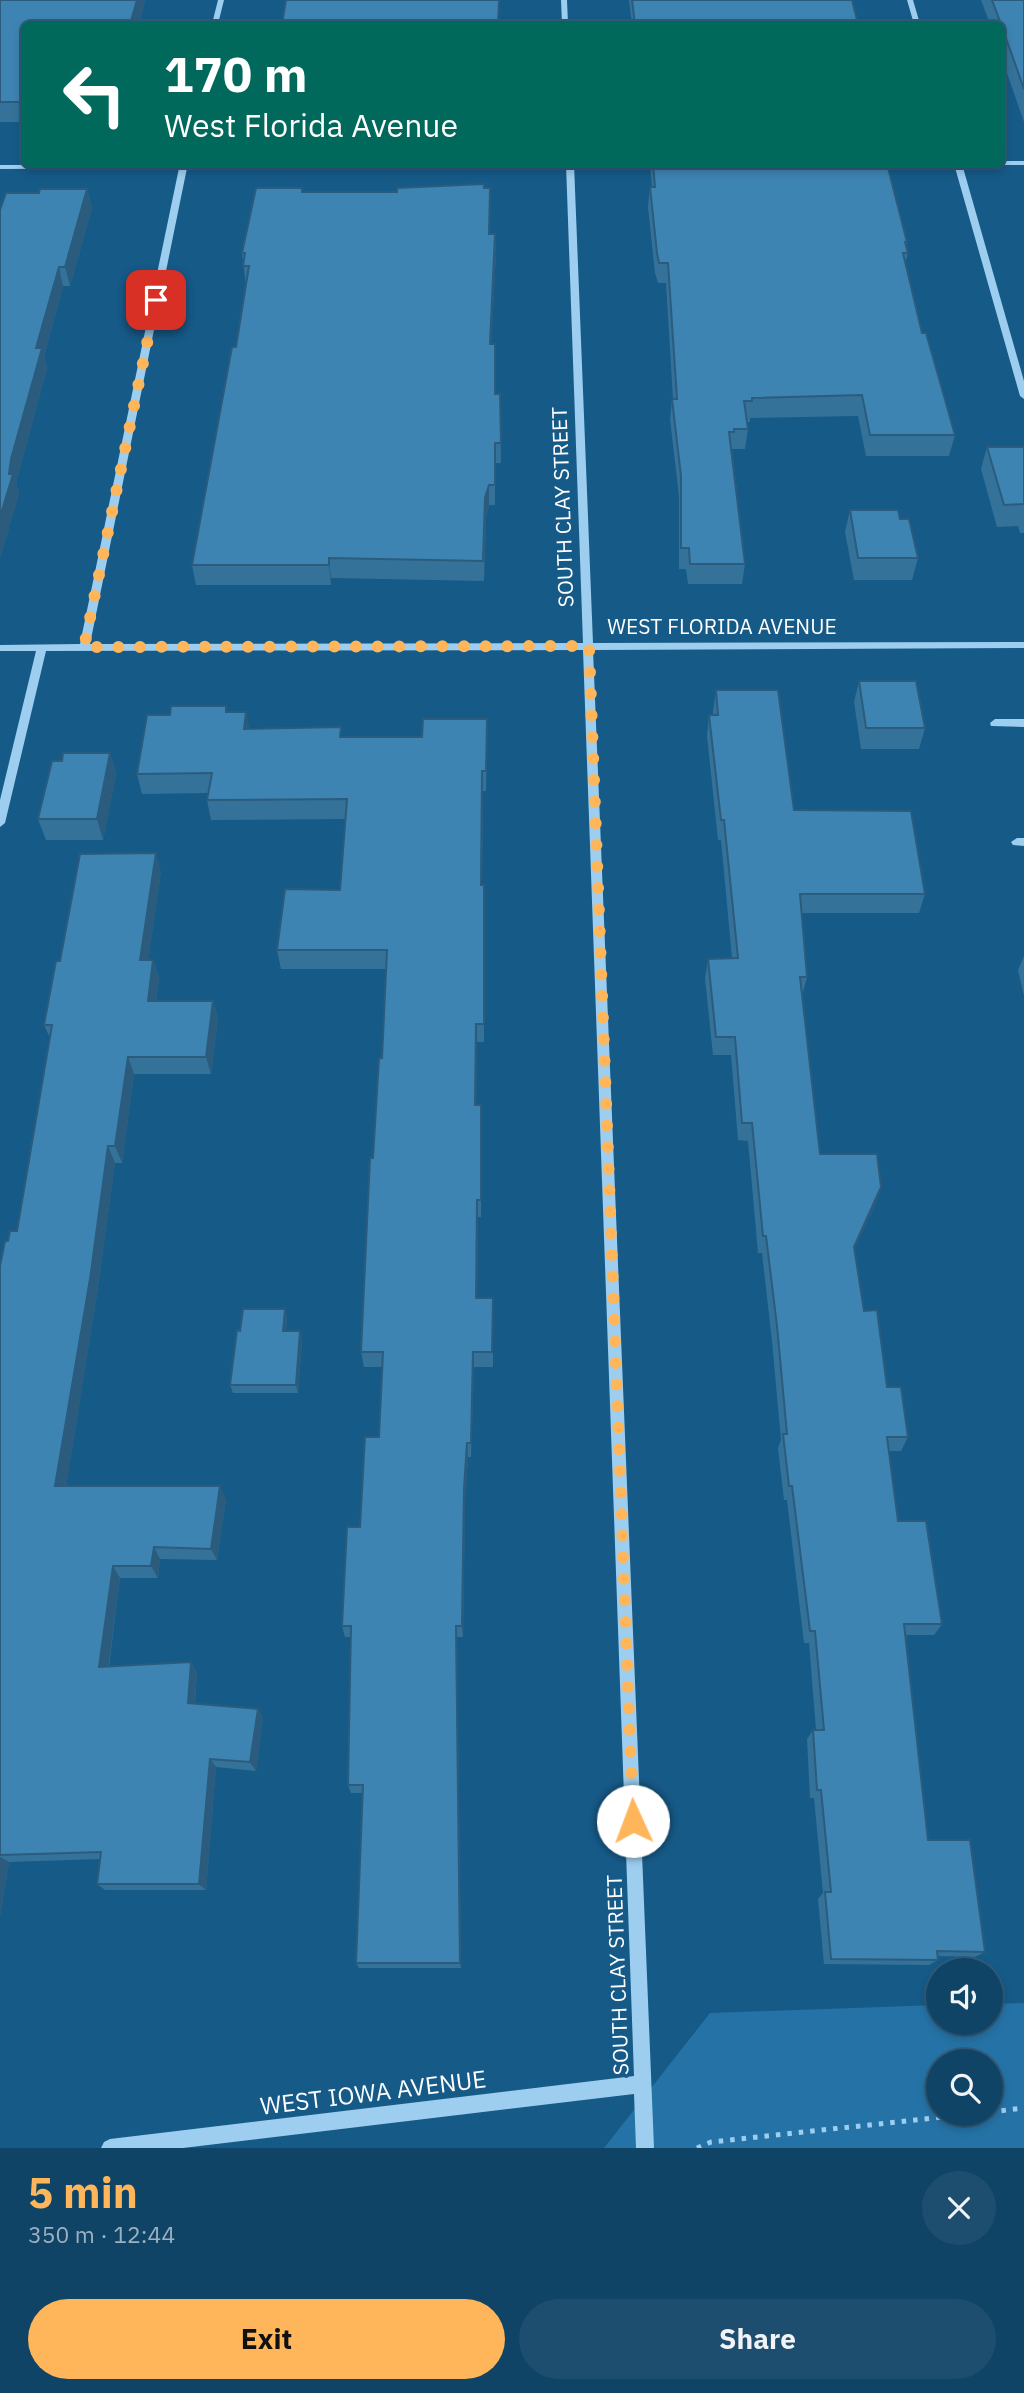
<!DOCTYPE html>
<html lang="en">
<head>
<meta charset="utf-8">
<style>
	body { margin:0; font-family:"IBM Plex Sans",sans-serif; background:#1e4e6f; color:#f1f3f6; height:100vh; display:flex; flex-direction:column; font-size:26px; white-space:nowrap }
	* { box-sizing:border-box; margin:0 }
	p { font-size:23px; color:#9cb0bf }
	.icon { flex:none; width:38px; height:38px; fill:none; stroke:currentColor; stroke-width:2; stroke-linecap:round; stroke-linejoin:round }
	.map { position:relative; height:2148px; overflow:hidden }
	.panel { display:flex; flex-direction:column; background:#104466; flex:1 }
	.panel>* { flex:none }
	.guide { position:absolute; left:21px; top:21px; width:984px; height:147px; border-radius:10px; box-shadow:0 4px 10px #0003,0 0 0 2px #305c7a; background:#00695c; color:#fff; overflow:hidden }
	.controls { position:absolute; left:926px; top:1958px; display:grid; gap:14px }
	.controls a { display:grid; place-items:center; width:77px; height:77px; border-radius:50%; background:#104466; box-shadow:0 4px 10px #0003,0 0 0 2px #305c7a; font-size:35px }
	.pin { position:absolute; display:grid; place-items:center; width:60px; height:60px; color:#fff; margin:-30px; border-radius:14px; box-shadow:0 4px 10px #0006 }
	.me { position:absolute; width:77px; margin:-38px; rotate:358deg; stroke-linejoin:round; filter:drop-shadow(0 0 5px #0008) }
	.turn { display:flex; align-items:center; gap:24px; height:147px; padding:0 28px; font-size:32px }
	.turn .icon { width:91px; height:91px; stroke-width:2.5 }
	.turn b { display:block; font-size:49px; line-height:60px }
	.round { display:grid; place-items:center; flex:none; width:74px; height:74px; border-radius:37px; background:#1e4e6f }
	.summary { display:flex; align-items:center; justify-content:space-between; height:119px; padding:0 28px }
	h1 { font-size:42px; font-weight:700; line-height:52px; color:#ffb65a }
	.button { display:flex; gap:14px; margin-top:auto; padding:14px 28px }
	.button a { flex:1; height:80px; border-radius:42px; background:#ffb65a; color:#111; font-size:28px; font-weight:700; line-height:80px; text-align:center }
	.button a+a { background:#1e4e6f; color:#f1f3f6 }
	.map>svg:first-child { display:block }
	.green { fill:#2573a6; fill-rule:evenodd }
	.lines { fill:none; stroke-linecap:round; stroke-linejoin:round }
	.path { stroke:#9dceef; stroke-width:5; stroke-dasharray:4.5 7; stroke-linecap:butt }
	.minor { fill:#9dceef; fill-rule:evenodd }
	.wall { fill:#357299 }
	.shaded-wall { fill:#2b5c7d }
	.building { fill:#3e84b2; stroke:#2b5c7d; stroke-width:2 }
	.route { stroke:#ffb65a; stroke-width:12; stroke-dasharray:0 21.6 }
	.labels { text-anchor:middle; dominant-baseline:central; stroke-width:7; stroke-linejoin:round; paint-order:stroke }
	.street-label { font-size:21px; fill:#fff; stroke:#165a88 }
	.near-street-label { font-size:24px; fill:#fff; stroke:#165a88 }
</style>
</head>
<body>
<div class="map">
<svg width="1024" height="2148" viewBox="0 0 1024 2148">
	<rect width="100%" height="100%" fill="#165a88"/>
	<path class="green" d="M1024 2003V2148H604L710 2013 938 2005V2023H990L991 2004ZM938 2062H990V2114H938Z"/>
	<g class="lines">
		<path class="path" d="M990 2112 1024 2108
			M697 2148 711 2142 971 2114"/>
		<path class="minor" d="M218 0H224L218 24H212Z
			M561 0H567L568 24H562Z
			M907 0H913L920 24H914Z
			M1001 161H1024V165H998L1001 164Z
			M423 164 420 166 187 168 90 644 583 643 566 164H574L593 643 1024 642V648L593 650 654 2148H636L634 2094 183 2148H101L104 2142 110 2139 634 2076 583 650 46 651 5 823 0 827V800L36 651H0V645L80 644 179 168 0 169V165Z
			M954 164H962L1024 381V399L1020 396Z
			M995 719H1024V727L991 726 990 723Z
			M1017 838H1024V846L1013 845 1011 842Z"/>
	</g>
	<path class="wall" d="M0 0H145L139 24H24V122H0Z
		M629 0H852L858 24H632Z
		M981 0H1024V122L1001 56V24H990Z
		M650 164H887L907 242 906 247 908 253 905 264 922 333 955 435 949 456H866L858 416 750 418V422H747L748 429 745 449H732L745 564 742 584H688L686 569H679V496L670 419 672 399H673L666 283H658L655 273 648 207 650 187H652Z
		M87 189 92 208 70 286H63L44 357 47 368 17 479 16 484 19 493 0 558 39 193Z
		M303 192 490 234H495L496 254 491 344 495 394H500L501 463H495V505H489L486 518 484 581 331 578V585H196L192 565 236 347 246 286 242 253Z
		M987 447H1024V533H1020L1018 526 997 527 981 469Z
		M850 510 900 519 918 558 912 580H854L845 532Z
		M859 681 925 728 919 749H861L854 702Z
		M716 690 794 810 925 894 919 913H801L807 977 802 996 820 1154 881 1187 875 1205 854 1250 864 1311 887 1387 908 1437 901 1451H888L898 1521 942 1624 934 1635H906L928 1840 985 1952 975 1957 938 1956V1960L929 1965 824 1964 818 1899 823 1893 814 1798H810L807 1739 813 1730H816L809 1643H804L787 1500H784L778 1448 781 1440 772 1341 762 1253H758L748 1141 738 1140 731 1055H713L705 978 708 959 732 958 721 840H718L707 736 709 715H713V711Z
		M227 712 249 729 342 737 487 740 486 791H483L482 885 484 905V1042H477L476 1105 482 1123 481 1217H478L477 1298H493V1367H474L471 1457H468L465 1501 463 1637H457L461 1968H359L356 1963 363 1793H351L348 1785 351 1637H345L342 1626 360 1527 379 1437 382 1367H364L361 1352 373 1158 382 1058 386 969H281L277 950 340 890 346 819 211 820 207 800 208 793 142 794 137 774 170 715Z
		M110 753 116 774 103 840H46L38 819 62 761Z
		M161 872 148 960H153L159 978 156 1001H213L218 1019 211 1074H134L122 1163H115L97 1294 66 1486 226 1499 217 1560 160 1559 158 1578H120L109 1666 197 1672 195 1704 258 1709 263 1718 256 1771 216 1767 206 1890H105L97 1884 100 1859 9 1862 0 1916V1266L8 1241 17 1231 50 1038 44 1025 60 961Z
		M1024 956V996L1018 970Z
		M285 1309 287 1317 286 1331H300L302 1340 298 1393H233L230 1385 240 1331Z"/>
	<path class="shaded-wall" d="M137 0H145L139 24H130Z
		M87 189 92 208 70 286 65 267Z
		M495 234 496 254 490 364V344Z
		M59 267 63 286 44 357 47 368 17 479 16 484 19 493 0 558V517L11 459 36 348Z
		M489 485V505L486 518 484 581 485 498Z
		M329 558 331 578V585L329 565Z
		M246 712 250 732 244 729Z
		M110 753 116 774 103 840 97 819Z
		M482 771 483 791 481 905V885Z
		M156 853 161 872 146 978 140 960Z
		M153 960 159 978 153 1019 148 1001Z
		M213 1001 218 1019 211 1074 206 1057Z
		M476 1024 477 1042 476 1123 475 1105Z
		M128 1057 134 1074 122 1163 115 1146Z
		M108 1146 115 1163 97 1294 64 1499 55 1486Z
		M881 1187 875 1205 848 1264 854 1247Z
		M477 1200 478 1217 476 1314V1298Z
		M285 1309 287 1317 285 1339 283 1331Z
		M300 1331 302 1340 298 1393 296 1385Z
		M473 1352 474 1367 471 1457V1443Z
		M467 1443 468 1457 465 1501 463 1637 462 1626 464 1488Z
		M220 1486 226 1499 217 1560 211 1549Z
		M154 1547 160 1559 158 1578 151 1566Z
		M113 1566 120 1578 107 1676 99 1667Z
		M456 1626 457 1637 461 1968 460 1963Z
		M191 1662 197 1672 194 1713 188 1703Z
		M258 1709 263 1718 256 1771 250 1762Z
		M210 1759 216 1767 206 1890 199 1884Z
		M0 1857 9 1862 0 1916Z"/>
	<path class="building" d="M0 0H137L130 24H24V102H0Z
		M286 0H499L498 24H282Z
		M632 0H852L858 24H635Z
		M992 0H1024V89L1001 24Z
		M653 164H887L907 242H905L908 253H903L922 333H926L955 435H870L862 395 752 398V401H744L748 429H734V432H729L745 564H690L689 548H681V476L672 399H677L668 263H659L657 253 650 187H655Z
		M484 184V188H490L489 234H495L490 344H495V394H500L501 443H495V485H489L485 498 483 561 329 558V565H192L232 347H236L249 266H243L245 253H242L256 188H302V192H397V188Z
		M40 189H87L65 267H59L36 348H42L11 459 9 474H13L0 517V210L6 193H39Z
		M987 447H1024V504L1004 505Z
		M850 510H898L900 519H909L918 558H858Z
		M859 681H916L925 728H866Z
		M716 690H778L794 810 911 811 925 894H800L807 977H800L820 1154H877L881 1187 854 1247 864 1311 877 1310 887 1387H901L908 1437H887L898 1521H926L942 1624H904L928 1840H970L985 1952 937 1951 938 1960 831 1959 825 1892H831L821 1790H817L813 1730H824L815 1631H810L792 1486H789L783 1434H787L777 1326 766 1236H763L752 1123H742L735 1037H716L708 959 738 958 724 820H721L709 715H718Z
		M171 706H226V712H246L244 729 341 727 340 737H422L423 719H487L486 771H482L481 885H484V1024H476L475 1105H481V1200H477L476 1298H493L492 1352H473L471 1443H467L464 1488 462 1626H456L460 1963H356L363 1785H348L351 1626H342L347 1527H360L365 1437H379L383 1352H361L370 1158H373L379 1058H382L387 950H277L285 889 340 890 347 799 207 800 212 773 137 774 147 715H170Z
		M63 753H110L97 819H38L52 761H62Z
		M156 853 140 960H153L148 1001H213L206 1057H128L115 1146H108L90 1279 55 1486H220L211 1549 154 1547 151 1566H113L99 1667 191 1662 188 1703 258 1709 250 1762 210 1759 199 1884H97L101 1852 0 1855V1266L5 1241H8L10 1231H17L52 1025H44L56 961H60L80 854Z
		M243 1309H285L283 1331H300L296 1385H230L237 1330 240 1331Z"/>
	<g class="lines">
		<path class="route" d="M156 300 84 647 589 646 633 1821"/>
	</g>
	<g class="labels">
		<g class="street-label">
			<text transform="translate(562 507) rotate(-92)">SOUTH CLAY STREET</text>
			<text x="722" y="626">WEST FLORIDA AVENUE</text>
			<text transform="translate(617 1975) rotate(-92)">SOUTH CLAY STREET</text>
		</g>
		<g class="near-street-label">
			<text transform="translate(373 2092) rotate(-7)">WEST IOWA AVENUE</text>
		</g>
	</g>
</svg>
<div class="controls">
<a><svg class="icon" aria-label="sound" viewBox="0 0 24 24"><path d="M4 9h4l5-4v14l-5-4H4zM17 9q2 3 0 6"/></svg></a>
<a><svg class="icon" aria-label="search" viewBox="0 0 24 24"><circle cx="10" cy="10" r="6"/><path d="M15 15l6 6"/></svg></a>
</div>
<div class="pin" style="left:156px;top:300px;background:#d93025"><svg class="icon" aria-label="arrive" viewBox="0 0 24 24"><path d="M6 21V4h12l-3 4 3 4H6"/></svg></div>
<svg class="me" style="left:633px;top:1821px" viewBox="-20 -20 40 40"><circle r="19" fill="#fff"/><path d="M0-13L10 11 0 6-10 11z" fill="#ffb65a"/></svg>
<div class="guide">
<div class="turn"><svg class="icon" aria-label="left" viewBox="0 0 24 24"><path d="M17 20v-9H6M10 6l-5 5 5 5"/></svg><div><b>170 m</b>West Florida Avenue</div></div>
</div>
</div>
<section class="panel">
<div class="summary"><div><h1>5 min</h1><p>350 m · 12:44</p></div><a class="round"><svg class="icon" aria-label="close" viewBox="0 0 24 24"><path d="M6 6l12 12M18 6L6 18"/></svg></a></div>
<div class="button"><a>Exit</a><a>Share</a></div>
</section>
</body>
</html>
